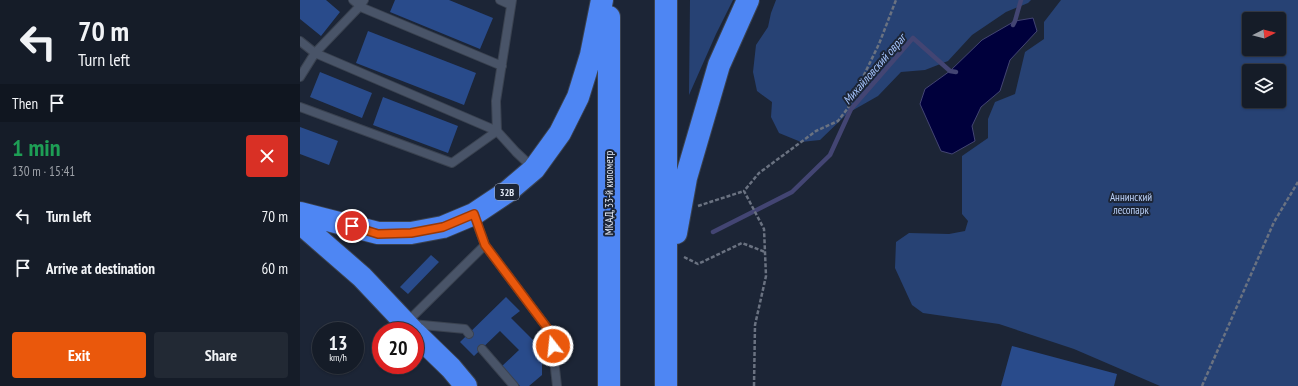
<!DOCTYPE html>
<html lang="en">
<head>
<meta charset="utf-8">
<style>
	body { margin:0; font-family:"PT Sans Narrow",sans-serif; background:#222934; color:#f1f3f6; height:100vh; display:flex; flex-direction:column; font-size:15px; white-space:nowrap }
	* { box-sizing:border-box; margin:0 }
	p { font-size:13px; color:#9da1a8 }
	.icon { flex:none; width:22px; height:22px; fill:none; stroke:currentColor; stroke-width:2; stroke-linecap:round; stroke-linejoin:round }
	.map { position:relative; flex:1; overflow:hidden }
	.details { display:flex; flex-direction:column; background:#151c28; width:300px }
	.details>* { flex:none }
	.banner { background:#151c28; color:#f1f3f6; overflow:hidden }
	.needle { width:26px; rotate:84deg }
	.controls { position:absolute; left:942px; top:12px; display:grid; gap:8px }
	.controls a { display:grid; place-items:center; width:44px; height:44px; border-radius:4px; background:#151c28; box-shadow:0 1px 3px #0004,0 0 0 1px #343a45; font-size:20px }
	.speed { position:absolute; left:12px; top:322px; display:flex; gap:8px; font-size:20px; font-weight:700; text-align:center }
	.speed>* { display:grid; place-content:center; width:52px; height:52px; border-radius:50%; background:#151c28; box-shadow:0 1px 3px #0004,0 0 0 1px #343a45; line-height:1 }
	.speed small { font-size:10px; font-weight:400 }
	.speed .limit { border:6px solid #d22; background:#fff; color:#111 }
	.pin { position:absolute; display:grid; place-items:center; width:34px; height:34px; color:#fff; margin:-17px; border:2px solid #fff; border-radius:50%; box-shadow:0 1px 4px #0007 }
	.me { position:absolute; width:44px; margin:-22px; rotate:344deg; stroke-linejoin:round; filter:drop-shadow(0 0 3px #0008) }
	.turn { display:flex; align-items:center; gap:14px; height:84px; padding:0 12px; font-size:18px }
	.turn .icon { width:52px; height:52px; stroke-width:2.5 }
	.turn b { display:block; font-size:28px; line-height:34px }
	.then { display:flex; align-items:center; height:38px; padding:0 12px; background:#0003; gap:8px; font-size:15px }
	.round { display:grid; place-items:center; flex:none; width:42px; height:42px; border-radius:4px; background:#222934 }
	.headline { display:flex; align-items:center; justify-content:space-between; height:68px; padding:0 12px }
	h1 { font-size:24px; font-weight:700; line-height:30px; color:#1e9e55 }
	.action { display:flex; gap:8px; margin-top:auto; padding:8px 12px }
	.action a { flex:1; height:46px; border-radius:4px; background:#ea580c; color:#fff; font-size:16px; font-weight:700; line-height:46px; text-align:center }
	.action a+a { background:#222934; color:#f1f3f6 }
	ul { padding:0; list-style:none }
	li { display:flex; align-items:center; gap:12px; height:52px; padding:0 12px }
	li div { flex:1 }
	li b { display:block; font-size:15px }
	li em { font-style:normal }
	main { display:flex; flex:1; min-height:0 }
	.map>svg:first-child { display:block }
	.green { fill:#274274; fill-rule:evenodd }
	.water { fill:#00003c; stroke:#434573 }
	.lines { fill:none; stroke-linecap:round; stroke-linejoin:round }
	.stream { stroke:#434573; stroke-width:4.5 }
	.building { fill:#294b8b }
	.lane-casing { stroke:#3a4250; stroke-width:10 }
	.highway-casing { stroke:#3a4250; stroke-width:24 }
	.path { stroke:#6a7281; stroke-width:2.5; stroke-dasharray:4 2; stroke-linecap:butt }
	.lane { stroke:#495468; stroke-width:8 }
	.highway { stroke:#4e86f3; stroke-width:22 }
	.route-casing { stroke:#983908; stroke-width:10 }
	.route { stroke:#ea580c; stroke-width:7 }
	.labels { text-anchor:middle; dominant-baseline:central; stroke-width:4; stroke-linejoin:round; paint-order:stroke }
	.shield { fill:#1c2536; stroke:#a4acba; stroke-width:1 }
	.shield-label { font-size:10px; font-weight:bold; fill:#dfe6f2 }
	.street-label { font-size:11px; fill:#dfe6f2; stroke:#1c2536 }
	.park-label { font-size:11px; fill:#bbd0f6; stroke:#1c2536 }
	.water-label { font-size:12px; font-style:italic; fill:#a5c4fc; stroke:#1c2536 }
</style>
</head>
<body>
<main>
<section class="details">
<div class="banner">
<div class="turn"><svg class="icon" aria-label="left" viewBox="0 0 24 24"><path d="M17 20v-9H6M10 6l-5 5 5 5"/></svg><div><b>70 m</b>Turn left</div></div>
<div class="then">Then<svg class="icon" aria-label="arrive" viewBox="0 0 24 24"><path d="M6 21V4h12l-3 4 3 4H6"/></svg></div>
</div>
<div class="headline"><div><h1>1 min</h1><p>130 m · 15:41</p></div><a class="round" style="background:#d93025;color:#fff"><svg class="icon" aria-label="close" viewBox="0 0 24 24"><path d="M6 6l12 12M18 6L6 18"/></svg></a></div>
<ul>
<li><svg class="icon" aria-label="left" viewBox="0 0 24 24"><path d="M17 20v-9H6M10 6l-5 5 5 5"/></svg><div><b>Turn left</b></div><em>70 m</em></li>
<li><svg class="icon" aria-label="arrive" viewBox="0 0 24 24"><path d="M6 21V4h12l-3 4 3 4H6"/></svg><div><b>Arrive at destination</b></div><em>60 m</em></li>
</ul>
<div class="action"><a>Exit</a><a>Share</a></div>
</section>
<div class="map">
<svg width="998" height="386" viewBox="0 0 998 386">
	<rect width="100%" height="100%" fill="#1c2536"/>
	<path class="green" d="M390 0H433L416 34 389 95Z
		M476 0H731L728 3 706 12 672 35 648 61 625 70 601 72 578 96 548 113 520 140 501 142 479 133 471 117 472 102 457 91 453 72 456 45 468 27 471 13Z
		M761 0H998V386H860L774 349 699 324 623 313 612 305 595 268 596 242 609 233 649 234 665 231 668 221 662 214V156L688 138V119L695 102 715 94 725 52 744 39V22ZM949 19H979V49H949ZM949 71H979V101H949Z"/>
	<path class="water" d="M733 18 737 31 710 60 700 91 681 107 672 126 675 141 652 154 641 151 620 104 625 89 650 71 682 40 715 21Z"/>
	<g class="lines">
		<path class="stream" d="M713 25 715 21 721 0
			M413 232 492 192 530 155 551 109 613 38 650 71 656 72"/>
	</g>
	<path class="building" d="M0 0H26L40 12 21 36 0 19Z
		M95 0H149L193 18 180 49 90 12Z
		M68 31 176 73 164 105 56 63Z
		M20 72 72 93 62 118 10 97Z
		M83 97 158 126 148 153 73 125Z
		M0 127 38 141 29 165 0 154Z
		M131 255 139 262 108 294 100 287Z
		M206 297 220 311 211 318 242 349V375L229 386H220L201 367 219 350 200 331 174 356 160 342Z
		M712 346 817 374 814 386H701Z"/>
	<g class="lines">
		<defs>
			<path id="lane" d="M53 0 63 8 202 66
				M200 0 211 5
				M212 0 196 101 197 131 216 152 233 168
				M0 41 15 53 197 131
				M0 77 15 53 60 6 64 0
				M0 107 152 163 197 131
				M174 215 185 245 251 333 257 386
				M106 323 185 245
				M112 324 165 329 169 334
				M182 349 214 386"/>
			<path id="highway" d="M366 0V386
				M309 17V386
				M0 213 78 233H111L143 227 174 214 207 192 234 169 260 133 278 97 291 55 302 0
				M0 223 62 277 113 331
				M376 233 386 178 419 65 448 0
				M115 333 151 368 166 386"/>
		</defs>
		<use href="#lane" class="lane-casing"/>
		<use href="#highway" class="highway-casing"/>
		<path class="path" d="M398 206 444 191
			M384 257 398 264 442 243 465 252
			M454 386 455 325 466 276 464 229 444 191 459 173 516 131 538 121 548 108 579 44 596 0
			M902 386 974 222 998 182"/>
		<use href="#lane" class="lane"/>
		<use href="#highway" class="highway"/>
	</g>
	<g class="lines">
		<defs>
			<path id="route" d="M52 226 78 234 111 233 143 227 174 214 185 245 251 333 253 346"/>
		</defs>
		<use href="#route" class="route-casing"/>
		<use href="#route" class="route"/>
	</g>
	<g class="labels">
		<rect class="shield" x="195" y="184" width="24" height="16" rx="3"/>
		<g class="shield-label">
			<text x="207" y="192">32B</text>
		</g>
		<g class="street-label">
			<text transform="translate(309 193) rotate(-90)">МКАД, 33-й километр</text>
		</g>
		<g class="park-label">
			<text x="831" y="197">Аннинский<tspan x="831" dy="13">лесопарк</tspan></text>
		</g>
		<g class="water-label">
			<text transform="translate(574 69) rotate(-49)">Михайловский овраг</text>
		</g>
	</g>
</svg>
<div class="controls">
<a><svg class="needle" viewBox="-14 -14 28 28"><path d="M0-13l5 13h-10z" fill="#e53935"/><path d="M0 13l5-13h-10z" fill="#9da1a8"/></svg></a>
<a><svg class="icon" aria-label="layers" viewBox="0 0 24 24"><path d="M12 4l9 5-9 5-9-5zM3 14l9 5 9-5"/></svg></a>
</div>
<div class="speed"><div>13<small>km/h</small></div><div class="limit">20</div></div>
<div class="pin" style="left:52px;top:226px;background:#d93025"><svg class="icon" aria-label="arrive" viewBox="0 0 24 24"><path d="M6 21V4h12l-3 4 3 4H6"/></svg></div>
<svg class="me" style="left:253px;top:346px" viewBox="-20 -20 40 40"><circle r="17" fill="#ea580c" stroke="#fff" stroke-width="3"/><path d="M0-11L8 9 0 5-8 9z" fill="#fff"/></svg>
</div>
</main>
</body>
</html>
